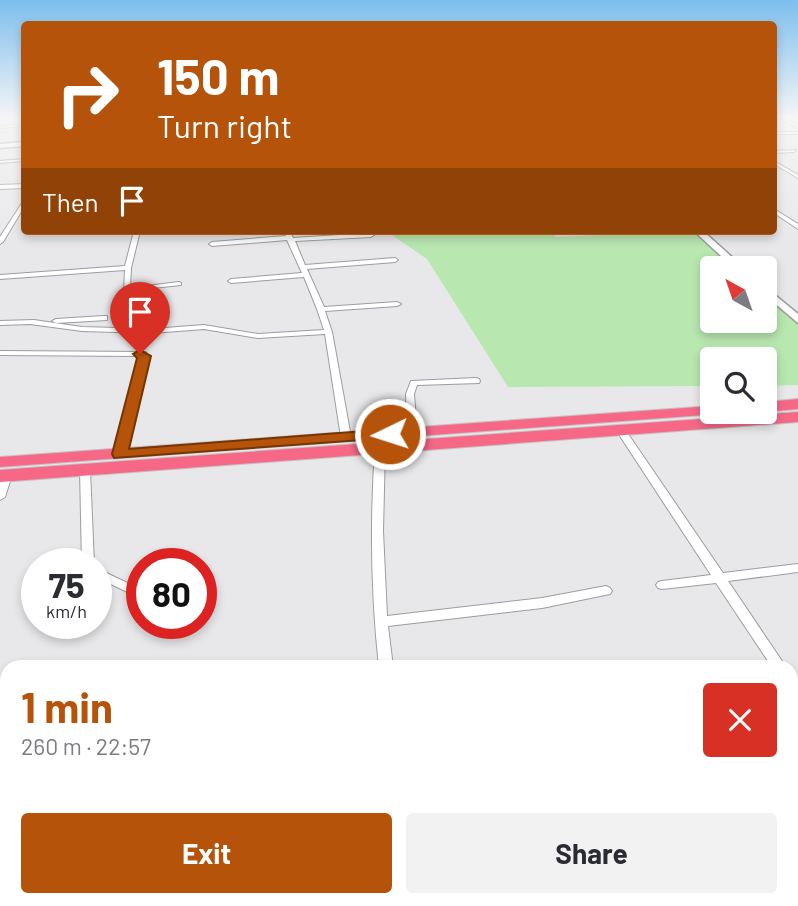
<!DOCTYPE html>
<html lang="en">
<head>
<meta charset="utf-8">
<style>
	body { margin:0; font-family:Barlow,sans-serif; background:#f2f2f3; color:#2b2b33; height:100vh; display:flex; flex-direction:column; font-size:26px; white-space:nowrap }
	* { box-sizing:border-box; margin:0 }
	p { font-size:23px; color:#7c7c81 }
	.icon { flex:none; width:38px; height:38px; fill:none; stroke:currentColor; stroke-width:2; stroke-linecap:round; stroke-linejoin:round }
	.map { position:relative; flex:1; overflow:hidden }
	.sheet { position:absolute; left:0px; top:660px; width:798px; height:247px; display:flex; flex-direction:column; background:#fff; border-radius:21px 21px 0 0; box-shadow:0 4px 10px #0003 }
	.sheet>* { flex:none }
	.guide { position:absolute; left:21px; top:21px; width:756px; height:214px; border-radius:7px; box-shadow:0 4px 10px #0003; background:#b45309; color:#fff; overflow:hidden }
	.needle { width:46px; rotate:320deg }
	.controls { position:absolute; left:700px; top:256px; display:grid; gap:14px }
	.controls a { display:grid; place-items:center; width:77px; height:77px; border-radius:7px; background:#fff; box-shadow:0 4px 10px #0003; font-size:35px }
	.speed { position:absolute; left:21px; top:548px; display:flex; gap:14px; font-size:35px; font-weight:700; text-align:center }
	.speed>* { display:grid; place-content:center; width:91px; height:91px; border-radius:50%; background:#fff; box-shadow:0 4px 10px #0003; line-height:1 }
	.speed small { font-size:18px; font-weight:400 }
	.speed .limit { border:10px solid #d22; background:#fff; color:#111 }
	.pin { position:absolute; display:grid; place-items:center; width:60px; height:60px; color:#fff; margin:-72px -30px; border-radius:50% 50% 50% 0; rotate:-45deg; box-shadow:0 0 7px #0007 }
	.pin .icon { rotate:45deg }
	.me { position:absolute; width:77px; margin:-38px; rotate:266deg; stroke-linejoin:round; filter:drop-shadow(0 0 5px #0008) }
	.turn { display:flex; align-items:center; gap:24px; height:147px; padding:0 21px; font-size:32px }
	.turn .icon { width:91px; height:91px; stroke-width:2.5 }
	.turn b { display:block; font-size:49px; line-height:60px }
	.then { display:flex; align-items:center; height:66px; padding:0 21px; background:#0003; gap:14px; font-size:26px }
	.round { display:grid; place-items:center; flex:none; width:74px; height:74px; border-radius:7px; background:#f2f2f3 }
	.overview { display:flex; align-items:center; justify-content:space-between; height:119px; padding:0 21px }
	h1 { font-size:42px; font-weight:700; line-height:52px; color:#b45309 }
	.primary-button { display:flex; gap:14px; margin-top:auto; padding:14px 21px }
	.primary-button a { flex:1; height:80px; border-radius:7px; background:#b45309; color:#fff; font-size:28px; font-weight:700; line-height:80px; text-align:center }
	.primary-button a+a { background:#f2f2f3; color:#2b2b33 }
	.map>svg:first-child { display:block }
	.green { fill:#b8e7b0 }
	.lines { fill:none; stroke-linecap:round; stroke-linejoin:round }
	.street-casing { stroke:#9c9d9e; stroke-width:2 }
	.secondary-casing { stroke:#9c9d9e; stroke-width:3 }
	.highway-casing { stroke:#c3c3c3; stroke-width:2 }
	.street { fill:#fff; fill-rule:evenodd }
	.secondary { fill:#fff; fill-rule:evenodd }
	.highway { fill:#f76887; fill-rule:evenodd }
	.route { fill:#b45309; stroke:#753606; stroke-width:2 }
</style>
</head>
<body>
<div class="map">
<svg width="798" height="906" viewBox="0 0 798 906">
	<rect width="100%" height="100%" fill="#e8e8ea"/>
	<path class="green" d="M386 231H552L556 237 698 231 741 268H712V320H765V288L798 317V385L765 386V359H712V386L508 387 427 259Z"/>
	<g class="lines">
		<defs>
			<path id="street" d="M778 118H783L798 125V128Z
				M24 124V126L0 128V126Z
				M774 132H798V134H774Z
				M796 150 794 152 774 153V151Z
				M24 159V161L0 163V161Z
				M774 161 798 175V178L774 164Z
				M24 184V188L0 189V185Z
				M22 203H24V207L3 242 0 244V237Z
				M774 209 798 224V229L774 213Z
				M134 231H140L131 268 130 288 179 282 181 283V285L124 291 125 270 0 279V275L125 266Z
				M284 231H290L293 238 371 233 374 235 371 237 295 241 305 265 395 258 398 260 395 262 307 269 324 307 397 302 401 304 397 306 325 311 332 332 351 437 349 439H343L341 437 325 334 258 338 204 329 152 333 82 331 30 324 0 325V321L34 320 82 327 152 329 204 325 258 334 324 330 317 309 304 277 231 283 228 281 231 279 302 273 287 240 212 246 209 244 212 242 286 236Z
				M104 316H107V320L56 323 52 321 56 319Z
				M0 351 146 352 147 354 123 457H117L115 455 138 356 0 355Z
				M476 378 479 379 480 381 479 383 417 385 414 394 417 432 412 435 409 434 407 432 406 394 411 381Z
				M621 427 624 428 723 573 798 564V572L728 581 786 667H772L716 583 662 589 658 588 656 585 658 582 662 581 711 575 616 430Z
				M380 446 385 449 383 531 387 616 542 598 606 586 610 588 612 591 610 594 542 608 388 626 393 667H379C371 594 370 522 375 449Z
				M85 467 90 470 94 564H82L80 470Z
				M7 472 12 475 5 497 0 500V481L3 473Z
				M96 568 142 590V599L96 577Z
				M791 678C798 682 798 692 798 701 788 697 791 687 791 678Z
				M798 724V738L791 739V725Z
				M7 865V899L6 901 0 904V870L1 867Z
				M414 900H431L433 906H415Z"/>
			<path id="secondary" d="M24 142V146L0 148V144Z
				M694 231H703L744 268H734Z
				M765 287 798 314V323L765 295Z"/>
			<path id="highway" d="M798 399V409L765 412 763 411 765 402Z
				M712 406V411H720L718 414 0 467V457Z
				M798 412V422L0 482V470Z"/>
		</defs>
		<use href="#street" class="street-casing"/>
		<use href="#secondary" class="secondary-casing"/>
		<use href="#highway" class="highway-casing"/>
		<use href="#street" class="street"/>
		<use href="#secondary" class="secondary"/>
		<use href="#highway" class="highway"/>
	</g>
	<linearGradient id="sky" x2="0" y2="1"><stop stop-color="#7dbeed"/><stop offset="0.48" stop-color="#f5f5f6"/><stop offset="1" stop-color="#f5f5f6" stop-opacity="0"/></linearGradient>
	<rect width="798" height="245" fill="url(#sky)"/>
	<path class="route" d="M140 350 151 356 129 449 390 429 398 434 390 438 114 458 112 454 137 358 133 354Z"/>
</svg>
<div class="controls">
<a><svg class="needle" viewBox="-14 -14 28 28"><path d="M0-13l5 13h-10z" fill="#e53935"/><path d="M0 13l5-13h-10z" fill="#7c7c81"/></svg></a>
<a><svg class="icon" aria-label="search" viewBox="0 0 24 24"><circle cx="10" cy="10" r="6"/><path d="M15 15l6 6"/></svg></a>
</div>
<div class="speed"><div>75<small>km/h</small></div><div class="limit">80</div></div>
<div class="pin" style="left:140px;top:354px;background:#d93025"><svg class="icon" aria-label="arrive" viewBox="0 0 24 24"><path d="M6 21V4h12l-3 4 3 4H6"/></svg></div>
<svg class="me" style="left:390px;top:434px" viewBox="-20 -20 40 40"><circle r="17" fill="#b45309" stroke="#fff" stroke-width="3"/><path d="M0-11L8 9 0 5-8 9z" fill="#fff"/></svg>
<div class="guide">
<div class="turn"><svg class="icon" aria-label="right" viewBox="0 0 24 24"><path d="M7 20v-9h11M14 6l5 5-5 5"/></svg><div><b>150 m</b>Turn right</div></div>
<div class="then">Then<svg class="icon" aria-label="arrive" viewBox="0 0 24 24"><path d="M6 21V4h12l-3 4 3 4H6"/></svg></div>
</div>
<section class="sheet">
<div class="overview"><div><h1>1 min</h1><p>260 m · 22:57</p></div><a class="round" style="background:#d93025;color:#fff"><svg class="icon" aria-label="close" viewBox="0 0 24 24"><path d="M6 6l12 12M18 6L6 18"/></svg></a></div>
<div class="primary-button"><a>Exit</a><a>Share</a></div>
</section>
</div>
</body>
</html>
